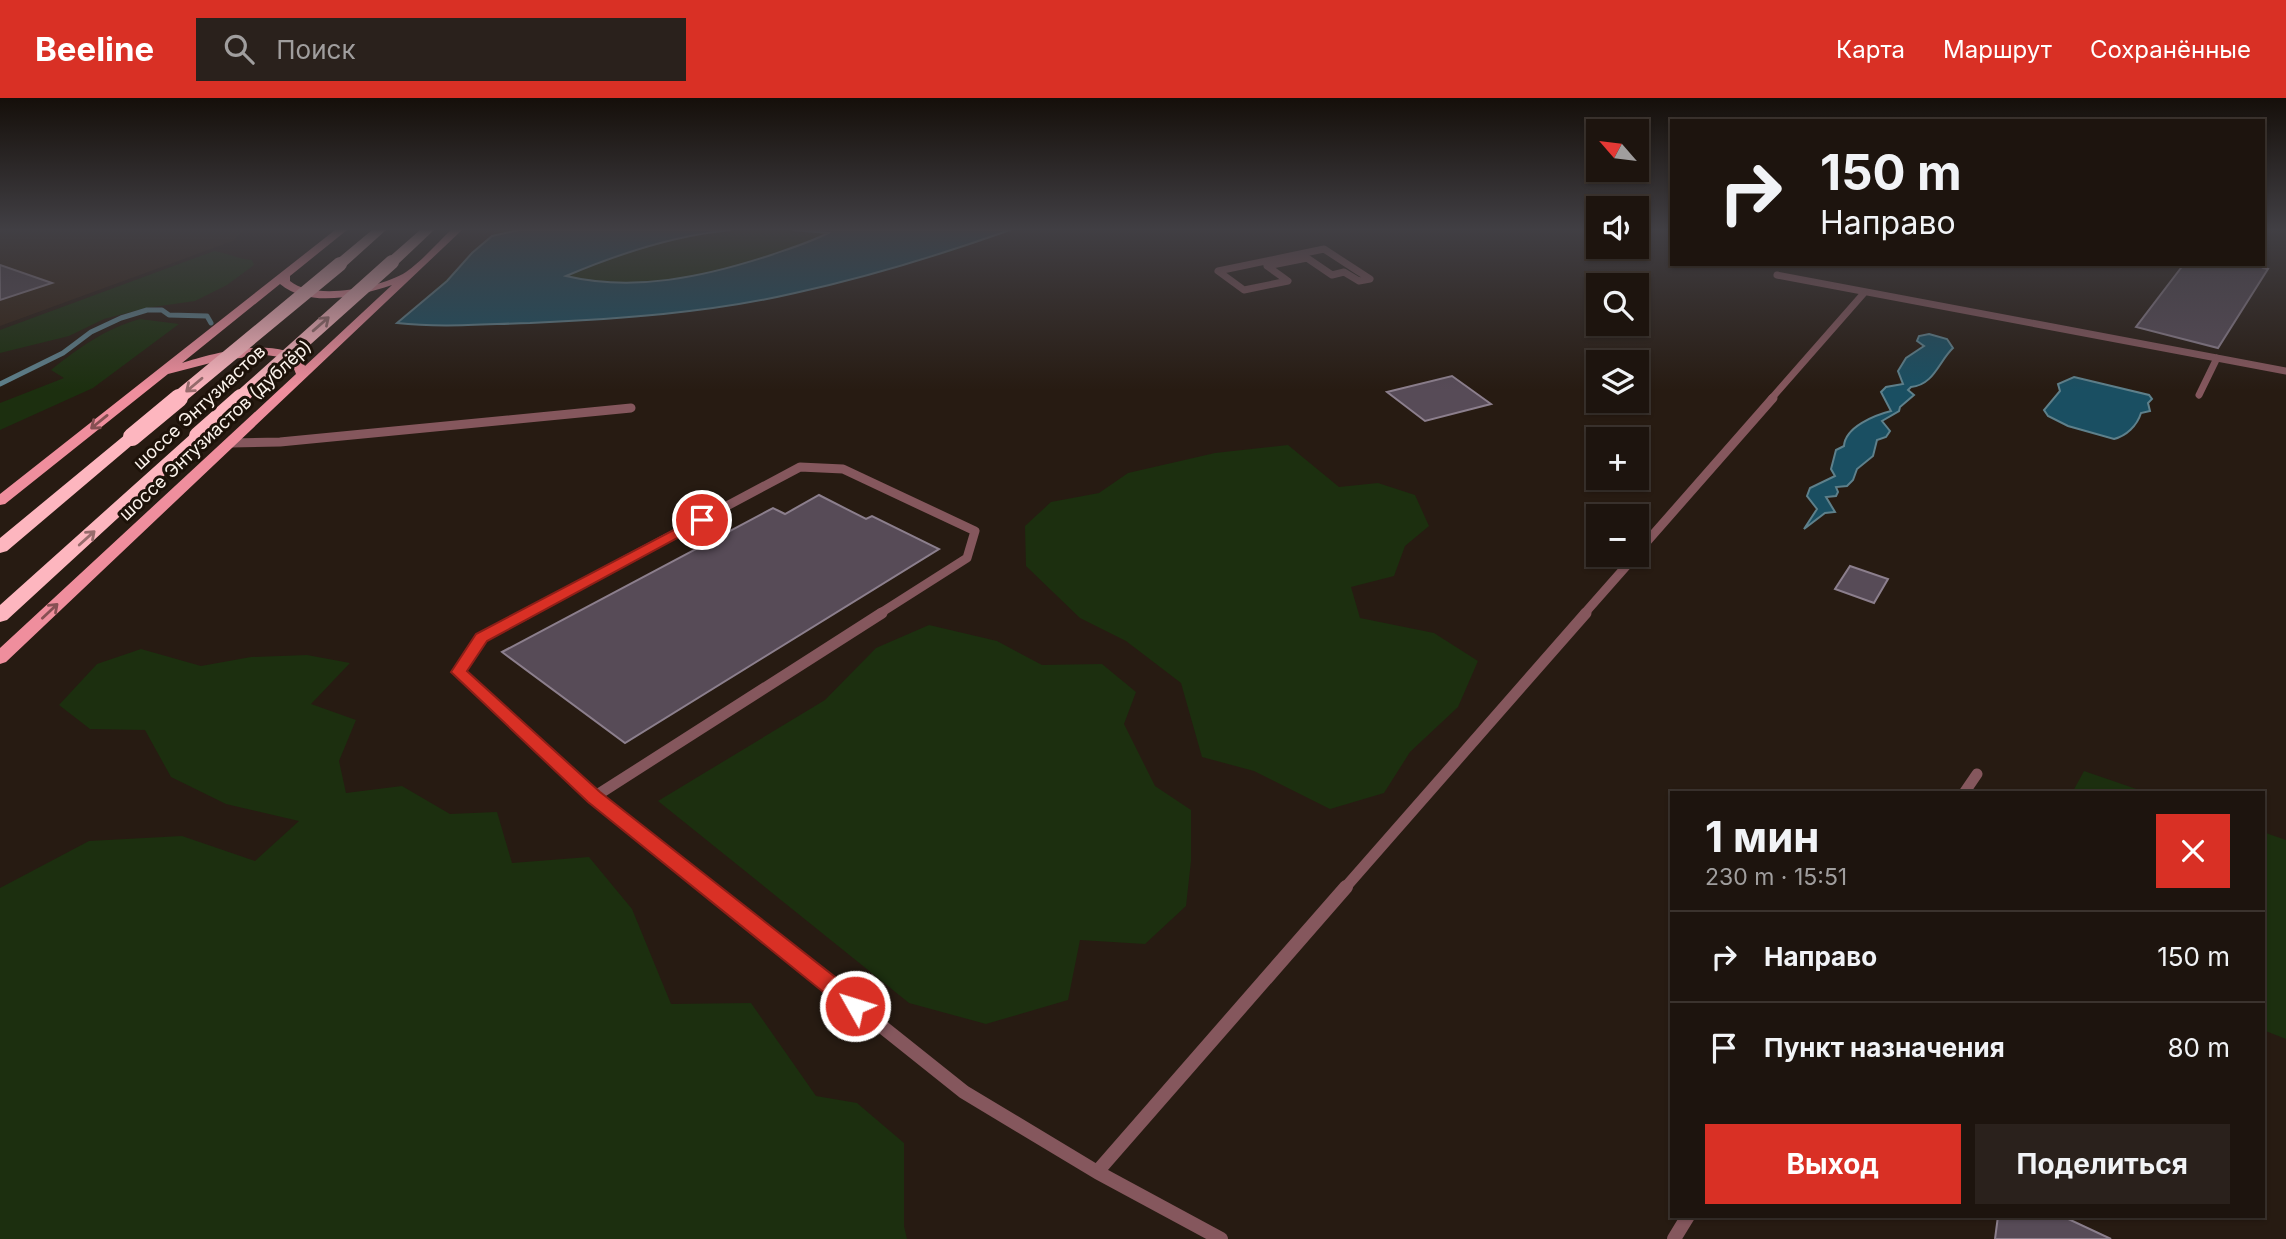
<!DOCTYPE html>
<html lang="ru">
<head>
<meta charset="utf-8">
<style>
	body { margin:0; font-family:Inter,sans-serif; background:#2a211c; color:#f1f3f6; height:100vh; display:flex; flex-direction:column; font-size:26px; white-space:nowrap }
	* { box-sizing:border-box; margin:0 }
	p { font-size:23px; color:#a09e9e }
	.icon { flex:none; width:38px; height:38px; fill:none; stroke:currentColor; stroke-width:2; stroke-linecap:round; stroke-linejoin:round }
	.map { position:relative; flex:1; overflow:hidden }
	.panel { position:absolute; left:1670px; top:693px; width:595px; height:427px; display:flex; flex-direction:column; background:#1d140e; border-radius:0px; box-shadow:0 2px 5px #0004,0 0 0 2px #3b332e }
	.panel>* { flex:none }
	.hud { position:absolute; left:1670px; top:21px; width:595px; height:147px; border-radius:0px; box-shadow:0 2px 5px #0004,0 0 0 2px #3b332e; background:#1d140e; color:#f1f3f6; overflow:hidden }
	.needle { width:46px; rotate:298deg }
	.tools { position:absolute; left:1586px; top:21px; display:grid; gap:14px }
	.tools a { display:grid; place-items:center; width:63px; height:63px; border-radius:0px; background:#1d140e; box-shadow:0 2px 5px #0004,0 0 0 2px #3b332e; font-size:35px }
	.pin { position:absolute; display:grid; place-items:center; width:60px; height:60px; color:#fff; margin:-30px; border:4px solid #fff; border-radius:50%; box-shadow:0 2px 7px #0007 }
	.me { position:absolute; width:77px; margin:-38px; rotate:309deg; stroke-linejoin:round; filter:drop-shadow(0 0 5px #0008) }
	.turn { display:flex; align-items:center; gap:24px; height:147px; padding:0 35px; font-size:32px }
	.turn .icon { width:91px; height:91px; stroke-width:2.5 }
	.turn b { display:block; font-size:49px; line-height:60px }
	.round { display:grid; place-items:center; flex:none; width:74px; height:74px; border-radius:0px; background:#2a211c }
	.head { display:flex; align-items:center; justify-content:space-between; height:119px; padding:0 35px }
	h1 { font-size:42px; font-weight:700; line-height:52px }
	.cta { display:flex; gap:14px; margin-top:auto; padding:14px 35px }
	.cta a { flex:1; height:80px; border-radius:0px; background:#d93025; color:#fff; font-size:28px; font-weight:700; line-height:80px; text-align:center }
	.cta a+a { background:#2a211c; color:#f1f3f6 }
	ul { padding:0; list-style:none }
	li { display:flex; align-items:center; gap:21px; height:91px; padding:0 35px; border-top:2px solid #3b332e }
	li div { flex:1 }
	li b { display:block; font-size:26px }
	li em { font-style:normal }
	header { display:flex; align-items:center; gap:42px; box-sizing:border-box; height:98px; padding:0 35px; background:#d93025; color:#fff }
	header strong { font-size:33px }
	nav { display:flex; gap:38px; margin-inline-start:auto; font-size:24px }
	.search { width:490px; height:63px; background:#2a211c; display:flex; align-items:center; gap:18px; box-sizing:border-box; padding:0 24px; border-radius:0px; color:#a09e9e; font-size:26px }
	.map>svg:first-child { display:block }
	.built { fill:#332214 }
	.green { fill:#1c2f0f }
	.water { fill:#1a4f62; stroke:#5e808b; stroke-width:2 }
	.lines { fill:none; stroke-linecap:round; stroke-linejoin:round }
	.stream { stroke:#5e808b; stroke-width:5 }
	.building { fill:#574b57; stroke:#8c7f8d; stroke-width:2 }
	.lane-far3 { stroke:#85575d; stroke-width:7 }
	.lane-far2 { stroke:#85575d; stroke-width:9 }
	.lane-far1 { stroke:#85575d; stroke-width:11 }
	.lane { stroke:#85575d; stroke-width:14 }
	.primary { fill:#ef8e9d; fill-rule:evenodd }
	.highway { fill:#fdb6bf; fill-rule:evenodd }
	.highway-bridge-far1 { stroke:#fdb6bf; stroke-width:14 }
	.highway-bridge { stroke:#fdb6bf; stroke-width:18 }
	.oneway { stroke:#986c6d }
	.oneway2 { stroke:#865053 }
	.route { fill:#d93025; stroke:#8d1f18; stroke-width:2 }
	.labels { text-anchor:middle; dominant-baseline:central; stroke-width:6; stroke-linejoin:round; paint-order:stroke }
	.far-street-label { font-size:18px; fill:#fbf3ec; stroke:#1d1209 }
</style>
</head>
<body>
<header>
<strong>Beeline</strong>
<div class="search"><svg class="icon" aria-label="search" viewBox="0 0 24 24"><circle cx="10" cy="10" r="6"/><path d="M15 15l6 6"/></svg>Поиск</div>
<nav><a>Карта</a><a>Маршрут</a><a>Сохранённые</a></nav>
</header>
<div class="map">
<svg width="2286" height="1141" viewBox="0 0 2286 1141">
	<rect width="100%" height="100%" fill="#271b12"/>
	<path class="built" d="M0 132H244L233 143 0 228Z"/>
	<path class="green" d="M497 132H1009L950 154 797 195 709 211 443 228 397 225C432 196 465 165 497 132Z
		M214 153C228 155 237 161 252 162L254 167 227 187 195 203 146 210 104 221 69 238 0 255V232Z
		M140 221 179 226 93 290 0 332V305L64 280 51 272C77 251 108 229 140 221Z
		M1288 347 1339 389 1378 385 1415 397 1429 428 1405 448 1394 478 1351 489 1360 520 1434 535 1478 563 1458 609 1410 654 1384 695 1330 711 1254 673 1202 659 1181 585 1126 543 1080 520 1026 468 1025 428 1051 404 1099 395 1128 375 1215 355Z
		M929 527 997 543 1042 567 1102 566 1136 594 1124 626 1155 688 1191 712V763L1186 808 1145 846 1080 842 1068 902 986 926 909 905 658 703 825 602 876 550Z
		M141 551 201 568 251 559 307 557 350 565 311 606 356 622 339 663 346 695 402 688 450 716 497 714 512 765 589 759 632 811 671 906 751 905 816 998 857 1005 904 1045V1128L907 1141H0V790L89 743 182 738 255 763 299 723 226 706 171 679 145 632 90 631 59 607 97 566Z
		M2084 673 2148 695H2072Z
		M2263 734 2286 742V941L2263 932Z"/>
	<path class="water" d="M519 132H731C676 137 618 156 566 178 634 194 703 179 768 158 788 151 809 145 828 135L792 132H1010C940 157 868 179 795 195 709 215 618 221 530 225 486 226 441 230 397 225L447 183 472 155 492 138Z
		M1929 236 1947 241 1953 250C1939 263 1934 287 1911 289L1908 292 1914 297 1900 309 1899 313 1882 323 1890 333 1886 339 1877 342 1873 358 1857 371 1853 382 1847 388 1836 389 1838 394 1836 398 1826 399 1835 414 1825 415 1804 431 1817 411 1807 398 1810 390 1835 378 1831 371 1836 352 1844 348C1845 329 1875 317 1891 313L1881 294 1886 289 1903 286 1898 273 1906 260 1924 248 1917 243 1919 238Z
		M2074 279 2149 297 2152 301 2148 305 2150 313 2141 315C2137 328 2126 338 2114 341L2068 328 2048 318 2044 312 2060 293 2058 286Z"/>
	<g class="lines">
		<path class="stream" d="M0 286 63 255 91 234 121 220 147 212H162L169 217 207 218 211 225"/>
	</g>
	<path class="building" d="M2184 166H2265L2263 170 2268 171 2218 250 2136 229Z
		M0 167 52 185 0 202Z
		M1452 278 1491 306 1425 323 1387 294Z
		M819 397 866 421 872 418 939 451 625 645 502 554 773 410 785 416Z
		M1850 468 1888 481 1874 505 1835 491Z
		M1998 1118H2062L2111 1141H1995Z"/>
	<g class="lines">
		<path class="lane-far3" d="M1324 151 1370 181 1359 183 1344 174 1332 177 1307 160 1267 168 1288 183 1244 192 1218 173Z
			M1777 177 2286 273
			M2199 297 2217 260
			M1771 301 1864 195"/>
		<path class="lane-far2" d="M230 345 280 344 631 310
			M1636 456 1773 300
			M524 516 800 369 843 371 975 433 967 460 879 516
			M1584 516 1636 457"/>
		<path class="lane-far1" d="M528 515 482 539 459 574 594 699
			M1964 695 1977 676
			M594 699 709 791
			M594 699 882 515
			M1344 791 1586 515"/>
		<path class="lane" d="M707 789 964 994 1097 1074 1346 789
			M1097 1074 1221 1141
			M1674 1141 1688 1118"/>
		<path class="primary" d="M335 132H347L290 178V183C314 203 381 190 406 174 422 163 436 146 451 132H462L6 564 0 566V550L296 276 292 266 280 259 266 257 222 262 168 276 5 406 0 407V396ZM280 186C311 211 358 198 392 187L305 268C288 234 210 256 182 265Z"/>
		<path class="highway" d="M372 132H386L345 169H335V163Z
			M420 132H434L397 167H387V161Z
			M198 333 206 338 204 341 7 522 0 524V507L192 335Z
			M132 334 140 339 138 342 7 453 0 455V440L126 336Z"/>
		<path class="highway-bridge-far1" d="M177 301 340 166
			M239 301 392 164"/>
		<path class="highway-bridge" d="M198 338 241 300
			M132 339 179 300"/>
	</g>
	<defs><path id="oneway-shaft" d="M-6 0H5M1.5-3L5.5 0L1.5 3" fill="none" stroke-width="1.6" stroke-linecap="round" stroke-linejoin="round" transform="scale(1.75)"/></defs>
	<g class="oneway">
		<use href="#oneway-shaft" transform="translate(321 226) rotate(-41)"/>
		<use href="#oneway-shaft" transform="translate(194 287) rotate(140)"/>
		<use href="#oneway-shaft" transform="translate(87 440) rotate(-42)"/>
	</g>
	<g class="oneway2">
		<use href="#oneway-shaft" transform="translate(99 324) rotate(141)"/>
		<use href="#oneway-shaft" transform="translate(50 513) rotate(-43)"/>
	</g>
	<linearGradient id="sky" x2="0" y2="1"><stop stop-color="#150f0a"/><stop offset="0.45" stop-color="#413f44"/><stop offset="1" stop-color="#413f44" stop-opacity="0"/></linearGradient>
	<rect width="2286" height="292" fill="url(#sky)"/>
	<path class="route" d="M702 417 707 419V424L487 543 467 573 600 694 863 901 866 908 863 914 855 917 848 914 588 704 451 574 476 536Z"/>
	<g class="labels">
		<g class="far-street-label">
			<text transform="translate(199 309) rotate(-43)">шоссе Энтузиастов</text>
			<text transform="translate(215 332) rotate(-43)">шоссе Энтузиастов (дублёр)</text>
		</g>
	</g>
</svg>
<div class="tools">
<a><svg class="needle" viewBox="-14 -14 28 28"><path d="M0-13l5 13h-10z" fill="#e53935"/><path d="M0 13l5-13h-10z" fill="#a09e9e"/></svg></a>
<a><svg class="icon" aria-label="sound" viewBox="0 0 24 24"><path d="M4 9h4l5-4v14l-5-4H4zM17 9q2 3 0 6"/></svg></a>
<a><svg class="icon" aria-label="search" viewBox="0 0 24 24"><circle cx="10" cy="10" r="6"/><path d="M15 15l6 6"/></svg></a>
<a><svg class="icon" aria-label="layers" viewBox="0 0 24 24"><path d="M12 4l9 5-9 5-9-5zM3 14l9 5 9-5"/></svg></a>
<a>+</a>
<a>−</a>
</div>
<div class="pin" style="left:702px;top:422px;background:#d93025"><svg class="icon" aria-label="arrive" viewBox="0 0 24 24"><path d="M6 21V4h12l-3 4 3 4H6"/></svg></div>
<svg class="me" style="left:855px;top:908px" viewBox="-20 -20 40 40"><circle r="17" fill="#d93025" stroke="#fff" stroke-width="3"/><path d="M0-11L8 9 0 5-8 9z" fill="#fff"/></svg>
<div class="hud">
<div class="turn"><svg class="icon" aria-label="right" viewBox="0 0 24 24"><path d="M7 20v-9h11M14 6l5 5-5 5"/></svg><div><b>150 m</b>Направо</div></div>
</div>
<section class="panel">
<div class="head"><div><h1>1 мин</h1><p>230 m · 15:51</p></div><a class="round" style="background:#d93025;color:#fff"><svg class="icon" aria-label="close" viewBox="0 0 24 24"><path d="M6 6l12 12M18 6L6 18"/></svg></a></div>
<ul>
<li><svg class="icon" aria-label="right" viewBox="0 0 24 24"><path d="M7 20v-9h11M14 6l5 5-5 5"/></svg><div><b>Направо</b></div><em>150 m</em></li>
<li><svg class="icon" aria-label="arrive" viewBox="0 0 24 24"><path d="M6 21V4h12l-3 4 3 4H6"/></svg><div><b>Пункт назначения</b></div><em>80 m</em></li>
</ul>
<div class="cta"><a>Выход</a><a>Поделиться</a></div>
</section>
</div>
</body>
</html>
